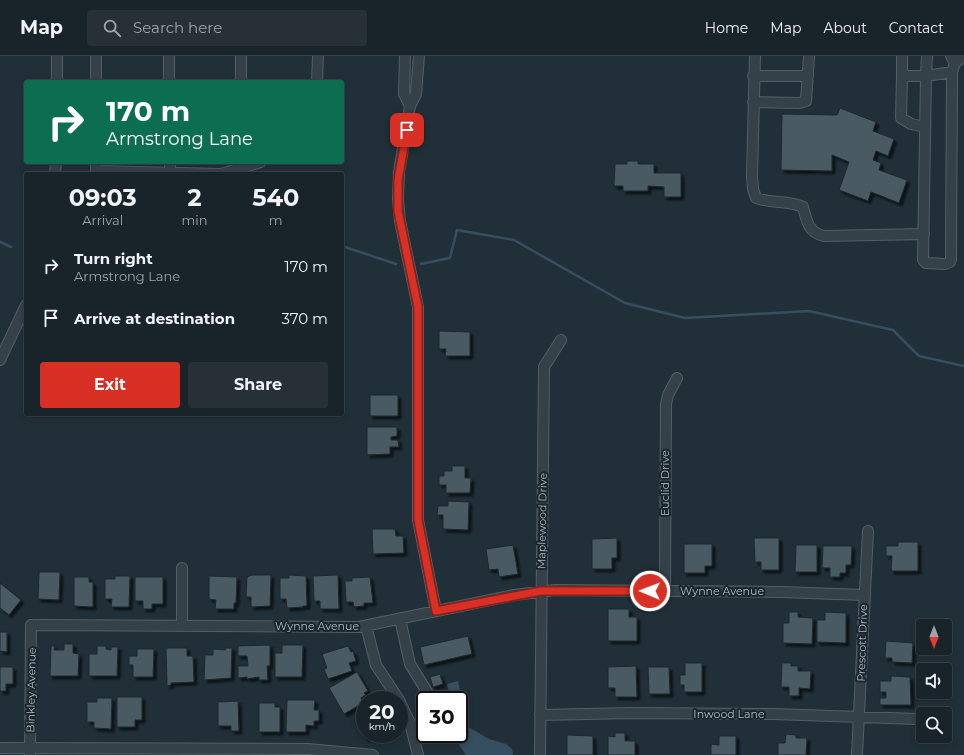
<!DOCTYPE html>
<html lang="en">
<head>
<meta charset="utf-8">
<style>
	body { margin:0; font-family:Montserrat,sans-serif; background:#263036; color:#f1f3f6; height:100vh; display:flex; flex-direction:column; font-size:15px; white-space:nowrap }
	* { box-sizing:border-box; margin:0 }
	p { font-size:13px; color:#9fa4a8 }
	.icon { flex:none; width:22px; height:22px; fill:none; stroke:currentColor; stroke-width:2; stroke-linecap:round; stroke-linejoin:round }
	.map { position:relative; flex:1; overflow:hidden }
	.details { position:absolute; left:24px; top:116px; width:320px; height:244px; display:flex; flex-direction:column; background:#19242a; border-radius:4px; box-shadow:0 2px 6px #0003,0 0 0 1px #374147 }
	.details>* { flex:none }
	.top-card { position:absolute; left:24px; top:24px; width:320px; height:84px; border-radius:4px; box-shadow:0 2px 6px #0003,0 0 0 1px #374147; background:#0b6e4f; color:#fff; overflow:hidden }
	.needle { width:26px; rotate:180deg }
	.tools { position:absolute; left:916px; top:563px; display:grid; gap:8px }
	.tools a { display:grid; place-items:center; width:36px; height:36px; border-radius:4px; background:#19242a; box-shadow:0 2px 6px #0003,0 0 0 1px #374147; font-size:20px }
	.speed { position:absolute; left:356px; top:635px; display:flex; gap:8px; font-size:20px; font-weight:700; text-align:center }
	.speed>* { display:grid; place-content:center; width:52px; height:52px; border-radius:50%; background:#19242a; box-shadow:0 2px 6px #0003,0 0 0 1px #374147; line-height:1 }
	.speed small { font-size:10px; font-weight:400 }
	.speed .limit { border:2px solid #111; border-radius:6px; background:#fff; color:#111 }
	.pin { position:absolute; display:grid; place-items:center; width:34px; height:34px; color:#fff; margin:-17px; border-radius:8px; box-shadow:0 2px 6px #0006 }
	.me { position:absolute; width:44px; margin:-22px; rotate:271deg; stroke-linejoin:round; filter:drop-shadow(0 0 3px #0008) }
	.turn { display:flex; align-items:center; gap:14px; height:84px; padding:0 16px; font-size:18px }
	.turn .icon { width:52px; height:52px; stroke-width:2.5 }
	.turn b { display:block; font-size:28px; line-height:34px }
	.eta { display:flex; justify-content:space-evenly; align-items:center; height:68px; text-align:center }
	.eta b { font-size:24px; font-weight:700; line-height:28px }
	.cta { display:flex; gap:8px; margin-top:auto; padding:8px 16px }
	.cta a { flex:1; height:46px; border-radius:4px; background:#d93025; color:#fff; font-size:16px; font-weight:700; line-height:46px; text-align:center }
	.cta a+a { background:#263036; color:#f1f3f6 }
	ul { padding:0; list-style:none }
	li { display:flex; align-items:center; gap:12px; height:52px; padding:0 16px }
	li div { flex:1 }
	li b { display:block; font-size:15px }
	li em { font-style:normal }
	header { display:flex; align-items:center; gap:24px; box-sizing:border-box; height:56px; padding:0 20px; background:#19242a; border-bottom:1px solid #374147 }
	header strong { font-size:19px }
	nav { display:flex; gap:22px; margin-inline-start:auto; font-size:14px }
	.search { width:280px; height:36px; background:#263036; display:flex; align-items:center; gap:10px; box-sizing:border-box; padding:0 14px; border-radius:4px; color:#9fa4a8; font-size:15px }
	.map>svg:first-child { display:block }
	.water { fill:#354f60 }
	.lines { fill:none; stroke-linecap:round; stroke-linejoin:round }
	.stream { stroke:#354f60; stroke-width:2.5 }
	.building { fill:#495a64; stroke:#1c282f; filter:url(#shadow) }
	.minor-casing { stroke:#525f66; stroke-width:12 }
	.minor { stroke:#354149; stroke-width:10 }
	.route-casing { stroke:#8d1f18; stroke-width:10 }
	.route { stroke:#d93025; stroke-width:7 }
	.labels { text-anchor:middle; dominant-baseline:central; stroke-width:4; stroke-linejoin:round; paint-order:stroke }
	.street-label { font-size:11px; fill:#afbcc5; stroke:#1a262d }
</style>
</head>
<body>
<header>
<strong>Map</strong>
<div class="search"><svg class="icon" aria-label="search" viewBox="0 0 24 24"><circle cx="10" cy="10" r="6"/><path d="M15 15l6 6"/></svg>Search here</div>
<nav><a>Home</a><a>Map</a><a>About</a><a>Contact</a></nav>
</header>
<div class="map">
<svg width="964" height="699" viewBox="0 0 964 699">
	<defs>
		<filter id="shadow"><feDropShadow dx="3" dy="3" stdDeviation="1" flood-color="#0009"/></filter>
	</defs>
	<rect width="100%" height="100%" fill="#213038"/>
	<path class="water" d="M458 625 464 652H466L468 658 459 660V644H451L447 628Z
		M470 672 489 683 506 688 512 693 513 699H466L453 680 454 678H459V673Z"/>
	<g class="lines">
		<path class="stream" d="M0 186 11 191
			M342 190 396 208
			M421 208 450 202 457 174 514 184 625 247 685 262 809 255 893 274 919 300 964 310"/>
	</g>
	<path class="building" d="M840 52 876 66 873 75 894 83 888 100 876 95 873 104 881 107 879 114 907 124 899 147 871 136 868 145 839 134 849 106 832 99V115L781 114 782 58 837 59Z
		M627 105H638V108H654V117H681V141H664V131L648 130V135H623V130H614L615 108H627Z
		M439 275 470 276V300H445L446 293H439Z
		M370 339H398V360H370Z
		M367 371H397V380L391 381V384H398L399 391H390V398L367 399Z
		M452 410H465V422H471L470 437H446V429H439V420H444V415H452Z
		M448 445 469 446 468 474 443 473V459H437L438 450H448Z
		M372 473H395L396 480H403L404 497 373 498Z
		M617 482V502H612V513H592V483Z
		M754 482H779V514H761V506H755Z
		M898 486H918V515H891L892 500H886V490H898Z
		M684 488H712V510H705V517H684Z
		M513 489 518 518 499 521 498 513 489 514 486 493Z
		M796 489H817V516H795Z
		M823 490H852L851 509H846V517H840V521H830V512H822Z
		M39 516H60L59 544 38 543Z
		M252 519H271L270 550 251 551V541H246L247 521Z
		M289 519 306 520 307 550H303V551L287 552 286 543H280V522H289Z
		M338 519 339 553H320V545H314L313 520Z
		M115 520H130L129 551H111L112 543H105V523H115Z
		M209 520 237 521 236 547H234V553H215L216 544 209 543Z
		M74 521H89V526H93V551L74 550Z
		M135 521H163V548H152V553H143V545H135Z
		M370 521 373 547H364V550L354 551 353 546H346L345 525H352V522Z
		M0 527 21 544 9 559 0 552Z
		M608 553H629V561H637V585H608Z
		M789 556H798V561L813 562 812 588 783 587V567H789Z
		M825 556 846 557V587L817 586V564H825Z
		M0 576H7V596L0 595Z
		M468 580 472 598 424 609 420 591Z
		M886 585 913 587 912 607 892 606V602H885Z
		M64 588H73V597L79 598 78 620H50L51 590H55L54 594H64Z
		M270 589V610H267L268 624H259V621L247 623V621L238 622V610H248L247 600H238V590Z
		M282 589H303L302 621H275V597H282Z
		M97 590H106V593L111 594V591H118L117 620H89V598H97Z
		M348 590 351 596 353 595 356 605 349 607 352 615 328 623 324 613 327 612 322 598Z
		M166 592H187V600H193L194 626 171 627V629L167 630Z
		M226 592H232L231 622 204 624 205 599H213V593L225 594Z
		M137 593H154L153 621H133V609H129V600H137Z
		M685 607H702V636H684V629H680V619H685Z
		M782 607H791V610H798V615H811L810 633 799 632V640H789V631H781Z
		M636 610 637 641H615V632H608V611Z
		M0 611H13V628H6V635H0Z
		M648 611H669L670 638H649Z
		M357 616 368 635 364 637 366 639 361 642 363 647 344 658 329 632Z
		M440 618 443 628 433 631 430 621Z
		M891 620 910 621 911 649H880V642H886V636H880V625H891Z
		M117 641H142V664H135V671H117Z
		M97 642H112L111 673 94 672V666H87V646H97Z
		M287 644H315L314 654H319V665H314V670L306 669V676H286Z
		M238 645 239 675H231V670H218V646Z
		M259 647H275V651H280V676H259Z
		M365 658V678H373L366 683 354 665Z
		M615 677H625V685H635V699H608V680L615 681Z
		M786 678 796 679V682H807L806 699H778V687H785Z
		M567 679 593 680V699H567Z
		M719 680H736V699H711V688L719 689Z"/>
	<g class="lines">
		<defs>
			<path id="minor" d="M96 0V26
				M169 0V26
				M241 0V26
				M405 0 404 38 410 50
				M419 0 416 38 410 50 399 116 398 143 400 165 418 251V464L436 555
				M755 0 752 120 753 133 756 142C772 148 788 144 803 151 807 166 808 176 824 180L924 178
				M902 0V20
				M951 0 955 7 960 3V0
				M952 16 926 20 923 204 926 207 945 208 950 206 951 203 952 16 955 7
				M753 20H808
				M57 26V0
				M317 26 318 0
				M753 46 799 47 806 45 809 0
				M925 71 911 68 901 62 902 20H926L927 0
				M96 106V115L221 118 261 106
				M170 106V117
				M55 118 56 106
				M0 304 26 249
				M665 535 666 348 668 339 677 322
				M400 563 410 608 432 644
				M182 569V512
				M366 570 376 609 399 644
				M399 644 410 667 418 699
				M540 659 632 657 773 658 918 663
				M414 678 425 673
				M0 692 308 693 373 699
				M30 699 31 569 359 571 514 539 555 534 781 536 864 539
				M540 699 544 311 561 284
				M857 699 868 475"/>
		</defs>
		<use href="#minor" class="minor-casing"/>
		<use href="#minor" class="minor"/>
	</g>
	<g class="lines">
		<defs>
			<path id="route" d="M407 74 398 124V155L418 251V464L436 555 541 535H650"/>
		</defs>
		<use href="#route" class="route-casing"/>
		<use href="#route" class="route"/>
	</g>
	<g class="labels">
		<g class="street-label">
			<text transform="translate(665 427) rotate(-90)">Euclid Drive</text>
			<text transform="translate(542 465) rotate(-89)">Maplewood Drive</text>
			<text x="722" y="535">Wynne Avenue</text>
			<text x="317" y="570">Wynne Avenue</text>
			<text transform="translate(862 587) rotate(-88)">Prescott Drive</text>
			<text transform="translate(31 634) rotate(-89)">Binkley Avenue</text>
			<text x="729" y="658">Inwood Lane</text>
		</g>
	</g>
</svg>
<div class="tools">
<a><svg class="needle" viewBox="-14 -14 28 28"><path d="M0-13l5 13h-10z" fill="#e53935"/><path d="M0 13l5-13h-10z" fill="#9fa4a8"/></svg></a>
<a><svg class="icon" aria-label="sound" viewBox="0 0 24 24"><path d="M4 9h4l5-4v14l-5-4H4zM17 9q2 3 0 6"/></svg></a>
<a><svg class="icon" aria-label="search" viewBox="0 0 24 24"><circle cx="10" cy="10" r="6"/><path d="M15 15l6 6"/></svg></a>
</div>
<div class="speed"><div>20<small>km/h</small></div><div class="limit">30</div></div>
<div class="pin" style="left:407px;top:74px;background:#d93025"><svg class="icon" aria-label="arrive" viewBox="0 0 24 24"><path d="M6 21V4h12l-3 4 3 4H6"/></svg></div>
<svg class="me" style="left:650px;top:535px" viewBox="-20 -20 40 40"><circle r="17" fill="#d93025" stroke="#fff" stroke-width="3"/><path d="M0-11L8 9 0 5-8 9z" fill="#fff"/></svg>
<div class="top-card">
<div class="turn"><svg class="icon" aria-label="right" viewBox="0 0 24 24"><path d="M7 20v-9h11M14 6l5 5-5 5"/></svg><div><b>170 m</b>Armstrong Lane</div></div>
</div>
<section class="details">
<div class="eta">
<div><b>09:03</b><p>Arrival</p></div>
<div><b>2</b><p>min</p></div>
<div><b>540</b><p>m</p></div>
</div>
<ul>
<li><svg class="icon" aria-label="right" viewBox="0 0 24 24"><path d="M7 20v-9h11M14 6l5 5-5 5"/></svg><div><b>Turn right</b><p>Armstrong Lane</p></div><em>170 m</em></li>
<li><svg class="icon" aria-label="arrive" viewBox="0 0 24 24"><path d="M6 21V4h12l-3 4 3 4H6"/></svg><div><b>Arrive at destination</b></div><em>370 m</em></li>
</ul>
<div class="cta"><a>Exit</a><a>Share</a></div>
</section>
</div>
</body>
</html>
